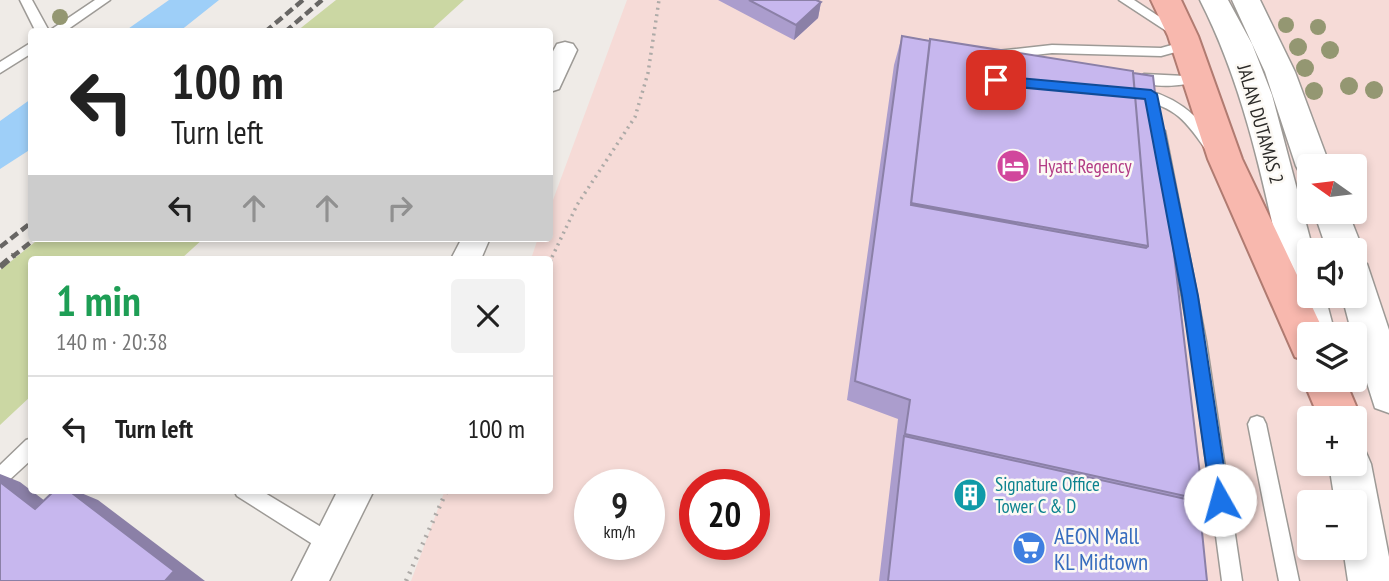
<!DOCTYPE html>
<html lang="en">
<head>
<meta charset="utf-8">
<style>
	body { margin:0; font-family:"PT Sans Narrow",sans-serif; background:#f2f2f2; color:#222; height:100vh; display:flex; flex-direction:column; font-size:26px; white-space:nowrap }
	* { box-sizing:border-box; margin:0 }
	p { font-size:23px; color:#767676 }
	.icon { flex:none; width:38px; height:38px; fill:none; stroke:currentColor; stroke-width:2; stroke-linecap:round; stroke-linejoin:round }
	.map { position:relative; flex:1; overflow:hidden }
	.sheet { position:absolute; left:28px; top:256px; width:525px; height:238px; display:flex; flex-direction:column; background:#fff; border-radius:7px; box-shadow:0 4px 10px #0003 }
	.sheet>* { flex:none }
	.banner { position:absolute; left:28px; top:28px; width:525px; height:214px; border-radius:7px; box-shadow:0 4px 10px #0003; background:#fff; color:#222; overflow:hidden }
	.needle { width:46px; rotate:284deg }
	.controls { position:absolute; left:1297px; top:154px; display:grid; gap:14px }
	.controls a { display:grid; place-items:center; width:70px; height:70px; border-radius:7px; background:#fff; box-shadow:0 4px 10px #0003; font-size:35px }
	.speed { position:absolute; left:574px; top:469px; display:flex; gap:14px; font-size:35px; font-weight:700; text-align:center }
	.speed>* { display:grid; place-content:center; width:91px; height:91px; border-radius:50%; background:#fff; box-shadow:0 4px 10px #0003; line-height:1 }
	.speed small { font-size:18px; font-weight:400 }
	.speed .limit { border:10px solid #d22; background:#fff; color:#111 }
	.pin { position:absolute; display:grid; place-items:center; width:60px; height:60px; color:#fff; margin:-30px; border-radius:14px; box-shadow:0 4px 10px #0006 }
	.me { position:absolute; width:77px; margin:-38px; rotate:353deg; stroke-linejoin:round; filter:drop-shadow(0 0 5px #0008) }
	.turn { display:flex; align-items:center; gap:24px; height:147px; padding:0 28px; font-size:32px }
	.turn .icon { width:91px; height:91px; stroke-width:2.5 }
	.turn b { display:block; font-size:49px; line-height:60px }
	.lanes { display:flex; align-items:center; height:66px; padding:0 28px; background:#0003; justify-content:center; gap:35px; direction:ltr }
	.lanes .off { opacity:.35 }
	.round { display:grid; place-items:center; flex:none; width:74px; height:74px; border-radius:7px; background:#f2f2f2 }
	.summary { display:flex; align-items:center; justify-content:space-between; height:119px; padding:0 28px }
	h1 { font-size:42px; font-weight:700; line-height:52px; color:#1e9e55 }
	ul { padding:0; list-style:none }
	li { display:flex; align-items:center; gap:21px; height:105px; padding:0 28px; border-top:2px solid #e0e0e0 }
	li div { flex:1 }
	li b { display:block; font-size:26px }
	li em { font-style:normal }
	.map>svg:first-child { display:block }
	.commercial { fill:#f6dbd7; fill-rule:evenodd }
	.green { fill:#cbd7a3 }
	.water { fill:#9ecff8 }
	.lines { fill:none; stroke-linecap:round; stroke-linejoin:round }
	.service-casing { stroke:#9d9a96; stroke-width:3 }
	.minor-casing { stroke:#9d9a96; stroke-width:3 }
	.tertiary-casing { stroke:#9d9a96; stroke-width:3 }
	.trunk-casing { stroke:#b07b71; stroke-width:4 }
	.path-far1 { stroke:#adaaa7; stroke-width:3.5; stroke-dasharray:2 4.5; stroke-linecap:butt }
	.path { stroke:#adaaa7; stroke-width:4.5; stroke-dasharray:2 6; stroke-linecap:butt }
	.service { fill:#fff; fill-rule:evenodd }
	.minor { fill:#fff; fill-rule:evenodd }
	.tertiary { fill:#fff; fill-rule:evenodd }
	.trunk { fill:#f8b8ae; fill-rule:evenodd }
	.rail-far1 { stroke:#686664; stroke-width:4.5; stroke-dasharray:9 4.5; stroke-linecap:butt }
	.rail { stroke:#686664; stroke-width:6; stroke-dasharray:11 6; stroke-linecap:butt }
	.tree { fill:#949772 }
	.wall { fill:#ab9dcd }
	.shaded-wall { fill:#8b80a7 }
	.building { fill:#c7b7ee; stroke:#8b80a7; stroke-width:2 }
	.route { fill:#1a73e8; stroke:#114b97; stroke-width:2 }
	.labels { text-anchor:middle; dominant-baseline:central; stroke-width:5; stroke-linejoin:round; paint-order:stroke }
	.street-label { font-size:19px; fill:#2b2a28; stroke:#fcf9f4 }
	.hotel-label { font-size:19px; fill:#b23c85; stroke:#fcf9f4; text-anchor:start }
	.culture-label { font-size:19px; fill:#0d838f; stroke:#fcf9f4; text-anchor:start }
	.near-shop-label { font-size:23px; fill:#366cbe; stroke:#fcf9f4; text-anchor:start }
</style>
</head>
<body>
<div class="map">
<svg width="1389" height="581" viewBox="0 0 1389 581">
	<rect width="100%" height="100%" fill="#efebe7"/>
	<path class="commercial" d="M627 0H1389V581H411L445 490H550V259H531L538 238H550V208ZM1309 166H1354V212H1309ZM1309 250H1354V296H1309ZM1309 334H1354V380H1309ZM1309 418H1354V464H1309ZM590 485H649V544H590ZM695 485H754V544H695ZM1309 502H1354V548H1309Z"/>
	<path class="green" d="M336 0H464L430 31H297Z
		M40 238H204L181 259H32L31 396 0 425V270Z"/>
	<path class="water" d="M169 0H219L180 31H125Z
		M31 99V149L0 169V121Z"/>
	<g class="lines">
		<defs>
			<path id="service" d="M20 0H32L49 31 95 0H110L64 32H36Z
				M1119 0H1134L1187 35 1181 39 1177 38Z
				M1186 41 1190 42V48L1161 56 1052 53 997 59 991 55 997 51 1052 45 1161 48Z
				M32 42V53L0 73V62Z
				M1196 71 1201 73V79C1188 87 1148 89 1137 79L1144 74 1185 76Z
				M1136 88C1173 94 1199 114 1218 146L1216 150H1206C1181 113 1173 108 1131 96L1129 93Z
				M1158 126 1165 131 1206 341 1242 581H1222L1190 341 1151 131Z
				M1257 416 1263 418 1266 424 1299 581H1279L1248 424 1251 418Z
				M32 438V459L6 483 0 486V465L26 440Z
				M234 490H260L336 536 338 543 336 550 329 552 322 550 237 496Z"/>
			<path id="minor" d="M565 42 573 44 577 50 559 89 550 92V57L557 44Z
				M462 238H490L481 259H451Z
				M338 490H374L329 581H292Z"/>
			<path id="tertiary" d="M1200 0H1228L1252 44 1272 95 1313 250H1309V296H1325L1335 334H1309V348L1303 346 1297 334C1270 221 1253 104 1200 0Z
				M1232 0H1260L1295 72 1330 166H1309V177L1301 175 1296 166 1265 72Z
				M1314 212H1348L1363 250 1357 261 1367 264 1389 330V413L1375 408 1354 342V334H1352L1342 296H1354V250H1327Z
				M1354 445 1365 450 1371 464 1389 557V581H1348L1343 548H1354V502H1335L1329 464H1354Z"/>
			<path id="trunk" d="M1151 0H1181L1198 36 1242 159 1325 334H1309V362L1295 357 1208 159 1168 36Z
				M1309 368V380H1345L1356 406 1351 418H1319L1303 380Z"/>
		</defs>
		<use href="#service" class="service-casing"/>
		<use href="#minor" class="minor-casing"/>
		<use href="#tertiary" class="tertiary-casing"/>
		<use href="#trunk" class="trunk-casing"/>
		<path class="path-far1" d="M552 257 577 205 635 117 648 73 659 0"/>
		<path class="path" d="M550 261 553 255
			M406 581 447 490"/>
		<use href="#service" class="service"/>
		<use href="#minor" class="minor"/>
		<use href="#tertiary" class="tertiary"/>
		<use href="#trunk" class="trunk"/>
		<path class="rail-far1" d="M265 32 303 0
			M285 32 322 0
			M0 247 32 222
			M12 257 36 238"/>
		<path class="rail" d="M0 267 14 255"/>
	</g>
	<g class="tree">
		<circle cx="60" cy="17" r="8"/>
		<circle cx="1286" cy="25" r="8"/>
		<circle cx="1318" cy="27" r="8"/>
		<circle cx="1298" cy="47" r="9"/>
		<circle cx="1330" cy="50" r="9"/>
		<circle cx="1305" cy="68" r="9"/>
		<circle cx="1349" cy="86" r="9"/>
		<circle cx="1374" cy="90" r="9"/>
		<circle cx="1314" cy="91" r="9"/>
	</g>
	<path class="wall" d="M718 0H816L821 2 818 18 794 40Z
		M902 36 1133 71 1203 500 1199 502 1207 581H879L898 419 847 400 894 65Z"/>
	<path class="shaded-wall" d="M821 2 818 18 794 40 796 25Z
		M0 474 20 482 74 523 35 509 0 482Z
		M68 490H74L98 500 205 581H165Z"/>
	<path class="building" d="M749 0H816L821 2 796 25Z
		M902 36 930 41 911 205 1146 248 1148 246 1133 73 1153 76 1203 500 905 434 910 400 855 381Z
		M930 39 1133 71 1148 246 911 203Z
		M904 436 1199 502 1207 581H888Z
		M0 482 35 509 55 490H68L174 571 165 581H0Z"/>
	<path class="route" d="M996 76 1151 90 1157 94 1198 296 1229 500 1226 507 1220 510 1213 507 1211 500 1182 296 1145 99 996 85 989 80Z"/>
	<defs>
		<symbol id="hotel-disc" viewBox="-11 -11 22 22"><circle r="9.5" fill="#d1479c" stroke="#fcf9f4"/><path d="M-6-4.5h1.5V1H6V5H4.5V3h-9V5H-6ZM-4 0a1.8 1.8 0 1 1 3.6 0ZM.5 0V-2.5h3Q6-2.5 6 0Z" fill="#fff"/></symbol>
		<symbol id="building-disc" viewBox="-11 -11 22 22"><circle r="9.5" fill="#0f9aa8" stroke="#fcf9f4"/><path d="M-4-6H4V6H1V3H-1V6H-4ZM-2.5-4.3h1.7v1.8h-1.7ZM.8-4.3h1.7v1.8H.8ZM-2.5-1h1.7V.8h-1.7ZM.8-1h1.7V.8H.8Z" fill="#fff"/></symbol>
		<symbol id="supermarket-disc" viewBox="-11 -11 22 22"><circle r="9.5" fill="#3f7fe0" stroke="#fcf9f4"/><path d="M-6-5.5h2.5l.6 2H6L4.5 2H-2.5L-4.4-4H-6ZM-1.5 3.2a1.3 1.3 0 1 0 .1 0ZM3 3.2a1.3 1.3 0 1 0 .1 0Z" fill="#fff"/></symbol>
	</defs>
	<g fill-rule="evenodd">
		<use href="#hotel-disc" x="994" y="147" width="38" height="38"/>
		<use href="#building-disc" x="951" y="476" width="38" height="38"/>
		<use href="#supermarket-disc" x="1010" y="529" width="38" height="38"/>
	</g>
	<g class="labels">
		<g class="street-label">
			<text transform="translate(1261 124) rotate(74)">JALAN DUTAMAS 2</text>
		</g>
		<g class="hotel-label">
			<text x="1038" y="166">Hyatt Regency</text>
		</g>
		<g class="culture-label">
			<text x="995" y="484">Signature Office<tspan x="995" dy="22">Tower C &amp; D</tspan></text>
		</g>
		<g class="near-shop-label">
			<text x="1054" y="535">AEON Mall<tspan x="1054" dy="26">KL Midtown</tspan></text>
		</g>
	</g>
</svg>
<div class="controls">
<a><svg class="needle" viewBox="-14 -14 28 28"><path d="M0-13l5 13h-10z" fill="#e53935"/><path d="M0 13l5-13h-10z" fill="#767676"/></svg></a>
<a><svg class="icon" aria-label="sound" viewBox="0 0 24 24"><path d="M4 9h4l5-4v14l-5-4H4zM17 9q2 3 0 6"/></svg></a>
<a><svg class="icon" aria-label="layers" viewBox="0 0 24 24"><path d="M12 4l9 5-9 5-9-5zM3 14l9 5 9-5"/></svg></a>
<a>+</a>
<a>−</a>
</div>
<div class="speed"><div>9<small>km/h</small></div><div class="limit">20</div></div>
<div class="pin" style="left:996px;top:80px;background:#d93025"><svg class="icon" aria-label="arrive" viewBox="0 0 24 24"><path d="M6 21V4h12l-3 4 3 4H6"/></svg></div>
<svg class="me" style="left:1220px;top:500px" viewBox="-20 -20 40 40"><circle r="19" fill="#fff"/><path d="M0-13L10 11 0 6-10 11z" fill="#1a73e8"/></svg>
<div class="banner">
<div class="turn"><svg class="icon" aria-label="left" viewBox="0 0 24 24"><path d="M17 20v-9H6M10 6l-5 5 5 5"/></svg><div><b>100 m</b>Turn left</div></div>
<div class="lanes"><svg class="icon" aria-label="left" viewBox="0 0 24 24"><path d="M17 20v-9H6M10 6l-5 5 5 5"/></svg><svg class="icon off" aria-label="ahead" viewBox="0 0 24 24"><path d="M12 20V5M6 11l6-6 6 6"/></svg><svg class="icon off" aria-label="ahead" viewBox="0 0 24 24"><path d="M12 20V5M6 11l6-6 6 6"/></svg><svg class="icon off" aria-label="right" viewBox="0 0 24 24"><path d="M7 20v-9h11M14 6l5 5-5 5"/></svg></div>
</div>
<section class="sheet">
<div class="summary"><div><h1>1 min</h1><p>140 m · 20:38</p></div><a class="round"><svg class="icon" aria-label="close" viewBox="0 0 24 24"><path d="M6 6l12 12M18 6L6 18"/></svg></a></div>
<ul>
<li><svg class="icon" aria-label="left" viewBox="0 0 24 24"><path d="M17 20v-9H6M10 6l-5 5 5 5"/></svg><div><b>Turn left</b></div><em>100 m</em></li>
</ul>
</section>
</div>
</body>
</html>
